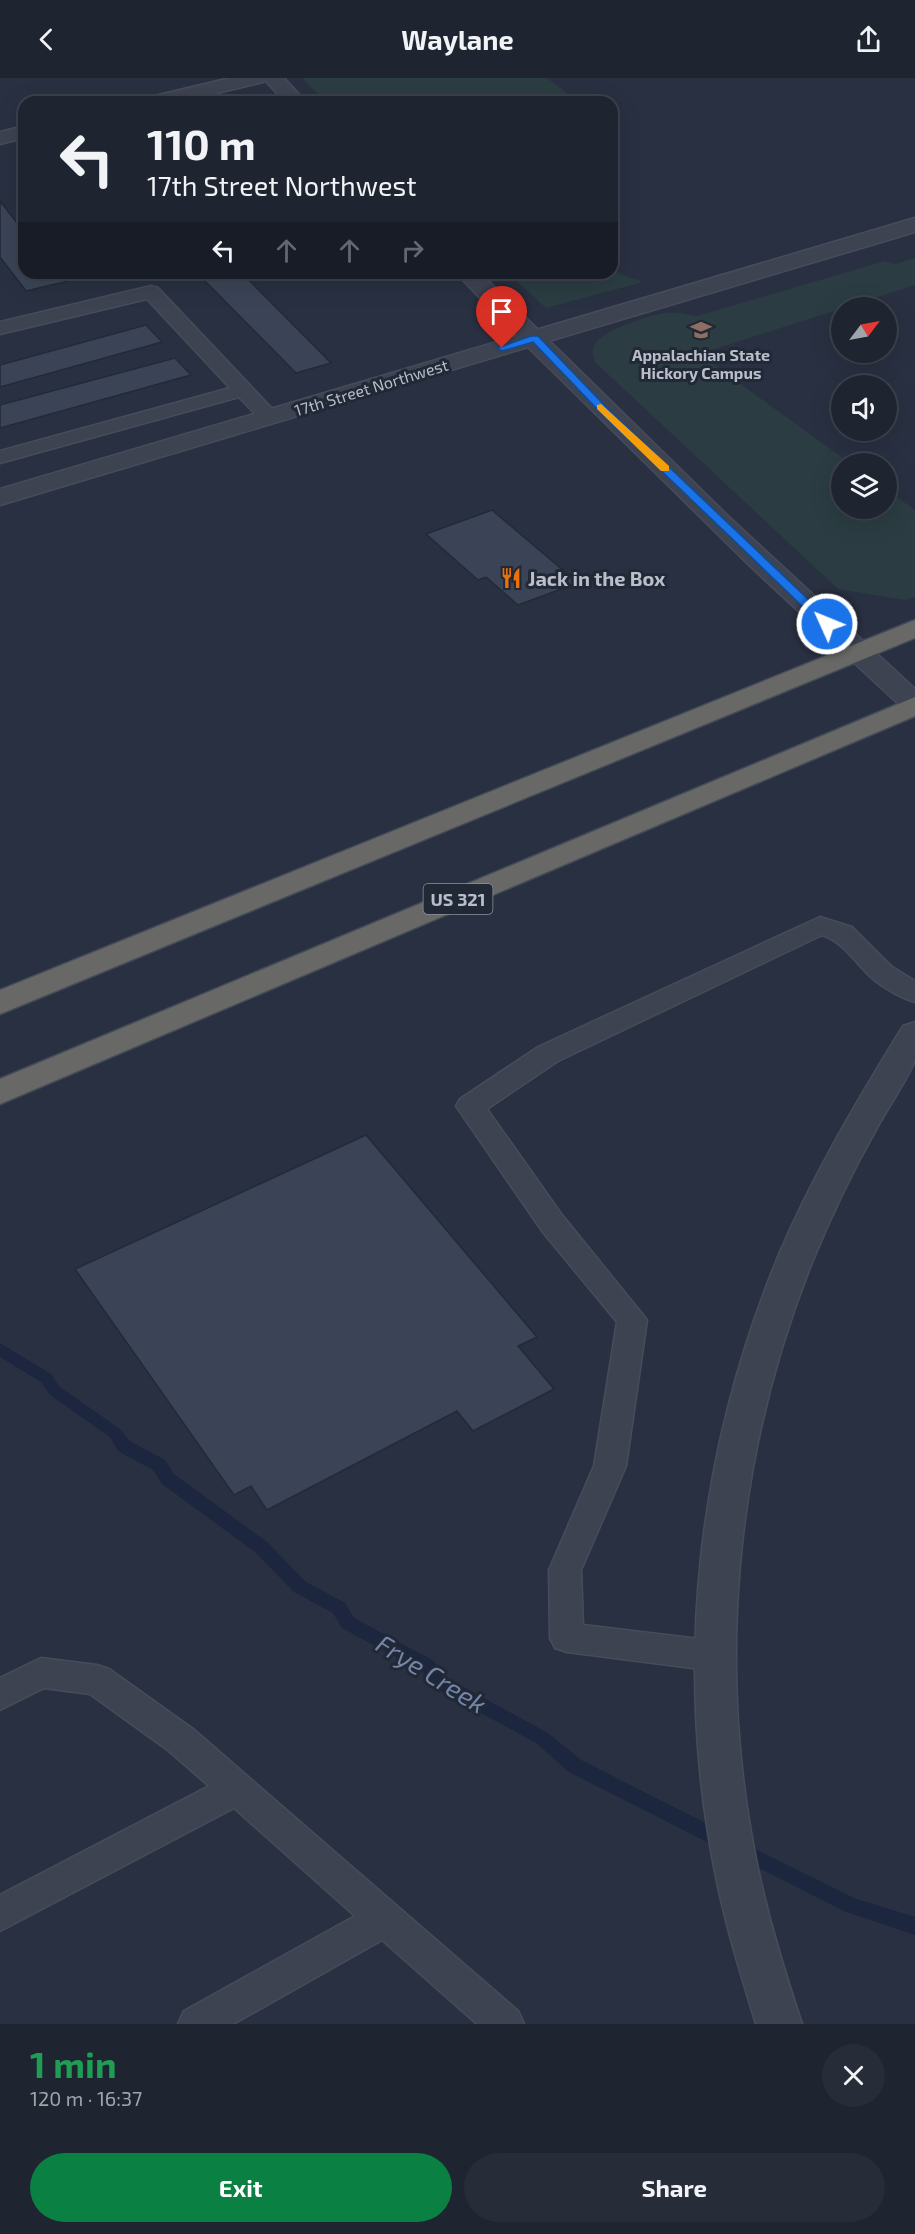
<!DOCTYPE html>
<html lang="en">
<head>
<meta charset="utf-8">
<style>
	body { margin:0; font-family:"Exo 2",sans-serif; background:#272c39; color:#f1f3f6; height:100vh; display:flex; flex-direction:column; font-size:22px; white-space:nowrap }
	* { box-sizing:border-box; margin:0 }
	p { font-size:20px; color:#a1a4ab }
	.icon { flex:none; width:33px; height:33px; fill:none; stroke:currentColor; stroke-width:2; stroke-linecap:round; stroke-linejoin:round }
	.map { position:relative; height:1946px; overflow:hidden }
	.details { display:flex; flex-direction:column; background:#1f2431; flex:1 }
	.details>* { flex:none }
	.top-card { position:absolute; left:18px; top:18px; width:600px; height:183px; border-radius:18px; box-shadow:0 6px 24px #0002,0 0 0 2px #3c414d; background:#1f2431; color:#f1f3f6; overflow:hidden }
	.needle { width:39px; rotate:58deg }
	.buttons { position:absolute; left:831px; top:219px; display:grid; gap:12px }
	.buttons a { display:grid; place-items:center; width:66px; height:66px; border-radius:50%; background:#1f2431; box-shadow:0 6px 24px #0002,0 0 0 2px #3c414d; font-size:30px }
	.pin { position:absolute; display:grid; place-items:center; width:51px; height:51px; color:#fff; margin:-62px -26px; border-radius:50% 50% 50% 0; rotate:-45deg; box-shadow:0 0 6px #0007 }
	.pin .icon { rotate:45deg }
	.me { position:absolute; width:66px; margin:-33px; rotate:314deg; stroke-linejoin:round; filter:drop-shadow(0 0 4px #0008) }
	.turn { display:flex; align-items:center; gap:21px; height:126px; padding:0 30px; font-size:27px }
	.turn .icon { width:78px; height:78px; stroke-width:2.5 }
	.turn b { display:block; font-size:42px; line-height:51px }
	.lanes { display:flex; align-items:center; height:57px; padding:0 30px; background:#0003; justify-content:center; gap:30px; direction:ltr }
	.lanes .off { opacity:.35 }
	.round { display:grid; place-items:center; flex:none; width:63px; height:63px; border-radius:32px; background:#272c39 }
	.head { display:flex; align-items:center; justify-content:space-between; height:102px; padding:0 30px }
	h1 { font-size:36px; font-weight:700; line-height:45px; color:#1e9e55 }
	.primary-button { display:flex; gap:12px; margin-top:auto; padding:12px 30px }
	.primary-button a { flex:1; height:69px; border-radius:36px; background:#0b8043; color:#fff; font-size:24px; font-weight:700; line-height:69px; text-align:center }
	.primary-button a+a { background:#272c39; color:#f1f3f6 }
	header { display:flex; justify-content:space-between; align-items:center; height:78px; padding:0 30px; background:#1f2431; font-size:27px; font-weight:700 }
	.map>svg:first-child { display:block }
	.green { fill:#2b3d42 }
	.lines { fill:none; stroke-linecap:round; stroke-linejoin:round }
	.stream { fill:#1c263f; fill-rule:evenodd }
	.building { fill:#3b4457; stroke:#232a38; stroke-width:1.5 }
	.service-casing { stroke:#464c5a; stroke-width:3 }
	.minor-casing { stroke:#464c5a; stroke-width:3 }
	.tertiary-casing { stroke:#464c5a; stroke-width:3 }
	.trunk-casing { stroke:#444b58; stroke-width:3 }
	.service { fill:#3d4351; fill-rule:evenodd }
	.minor { fill:#3d4351; fill-rule:evenodd }
	.tertiary { fill:#3d4351; fill-rule:evenodd }
	.trunk { fill:#686866; fill-rule:evenodd }
	.route { fill:#1a73e8; stroke:#114b97; stroke-width:1.5 }
	.slow { fill:#f59e0b }
	.labels { text-anchor:middle; dominant-baseline:central; stroke-width:6; stroke-linejoin:round; paint-order:stroke }
	.far-poi-label { font-size:16px; font-weight:bold; fill:#babecb; stroke:#212836 }
	.far-street-label { font-size:16px; fill:#babecb; stroke:#212836 }
	.shield { fill:#212836; stroke:#8c919e; stroke-width:1.5 }
	.shield-label { font-size:18px; font-weight:bold; fill:#babecb }
	.poi-label { font-size:20px; font-weight:bold; fill:#babecb; stroke:#212836; text-anchor:start }
	.near-water-label { font-size:26px; font-style:italic; fill:#7585a7; stroke:#212836 }
</style>
</head>
<body>
<header><svg class="icon" aria-label="back" viewBox="0 0 24 24"><path d="M15 5l-7 7 7 7"/></svg>Waylane<svg class="icon" aria-label="share" viewBox="0 0 24 24"><path d="M12 15V3M7 8l5-5 5 5M5 13v7h14v-7"/></svg></header>
<div class="map">
<svg width="915" height="1946" viewBox="0 0 915 1946">
	<rect width="100%" height="100%" fill="#293041"/>
	<path class="green" d="M302 0H547L579 24H326Z
		M915 180V207L699 276 850 385 842 386V430H886L887 412 915 432V519L905 522 838 511 596 285C594 281 592 276 593 272 595 253 648 238 665 235 675 233 687 237 697 238L885 183 895 186Z
		M612 193 643 204 546 230 508 195H612Z"/>
	<g class="lines">
		<path class="stream" d="M0 1265 51 1296 60 1309 120 1351 130 1363 165 1382 174 1396 267 1464 306 1504 345 1525 354 1540 434 1583 445 1599 548 1655 581 1682 729 1757 732 1763 729 1769 723 1771 717 1769 569 1694 536 1665 433 1609 422 1593 342 1550 333 1535 294 1514 255 1474 162 1406 153 1392 118 1373 110 1359 50 1317 41 1304 0 1279Z
			M741 1764 854 1820 915 1839V1857L844 1833 735 1778 732 1772 735 1766Z"/>
	</g>
	<path class="building" d="M0 123 24 154V195H102L26 213 0 179Z
		M207 195H242L331 285 296 295 199 197Z
		M146 247 162 264 0 309V287Z
		M175 280 191 297 0 350V327Z
		M492 432 578 505 518 527 486 499 478 502 426 456Z
		M366 1057 537 1259 518 1268 554 1311 473 1353 457 1333 267 1432 251 1408 234 1417 75 1191Z"/>
	<g class="lines">
		<defs>
			<path id="service" d="M151 208 158 210 277 336 280 340 277 344H263L239 319 0 385V373L230 310 147 221 0 256V244Z
				M820 839 852 849 892 889 915 903V924C901 920 884 910 873 901 856 886 844 864 822 857L558 983 487 1031 562 1137 647 1242 626 1388 581 1492 583 1547 716 1563 728 1568 733 1578 728 1588 716 1593 567 1574 555 1570 550 1560 549 1492 594 1388 617 1244 542 1153 456 1028 460 1021 538 969Z
				M41 1580 97 1587 109 1591 193 1651 518 1933 524 1946H477L382 1862 233 1946H178L184 1933 355 1838 234 1730 0 1853V1817L209 1708 169 1673 90 1616 44 1610 0 1632V1600Z"/>
			<path id="minor" d="M230 0H266L263 4 180 24H143L146 20Z
				M24 48V60L0 66V54Z
				M915 140V154L542 265 534 267 526 265 522 260 526 255Z"/>
			<path id="tertiary" d="M263 0H284L306 24H285Z
				M456 195H480L729 439 915 611V635L905 632 749 487 528 269 0 427V411L517 258Z
				M915 944C915 956 915 970 915 981 913 993 884 1036 877 1050 852 1094 830 1140 811 1187 734 1381 715 1596 760 1800 771 1850 786 1898 802 1946H756C741 1897 726 1849 716 1799 673 1588 697 1373 780 1174 814 1095 858 1021 903 948Z"/>
			<path id="trunk" d="M915 542V560L0 936V912Z
				M915 619V638L0 1026V1001Z"/>
		</defs>
		<use href="#service" class="service-casing"/>
		<use href="#minor" class="minor-casing"/>
		<use href="#tertiary" class="tertiary-casing"/>
		<use href="#trunk" class="trunk-casing"/>
		<use href="#service" class="service"/>
		<use href="#minor" class="minor"/>
		<use href="#tertiary" class="tertiary"/>
		<use href="#trunk" class="trunk"/>
	</g>
	<path class="route" d="M531 258H538L607 330 831 543V548H823L600 334 533 264 502 273 497 270Z"/>
	<path class="slow" d="M601 326 669 388V393H661L597 331V327Z"/>
	<defs>
		<symbol id="university-bare" viewBox="-9 -9 18 18"><path d="M0-5L7-2L0 1L-7-2ZM-4 1L0 2.5L4 1V4Q0 6-4 4Z" fill="#8d6e63" stroke="#212836" stroke-width="2.5" paint-order="stroke"/></symbol>
		<symbol id="restaurant-bare" viewBox="-9 -9 18 18"><path d="M-5-6h1v4h1v-4h1v4h1v-4h1v5L-1.5 .5V6h-2V.5L-5-1ZM5-6V6H3V1.5H1.5Q1.5-4 5-6Z" fill="#e8710a" stroke="#212836" stroke-width="2.5" paint-order="stroke"/></symbol>
	</defs>
	<g fill-rule="evenodd">
		<use href="#university-bare" x="686" y="237" width="30" height="30"/>
		<use href="#restaurant-bare" x="496" y="485" width="30" height="30"/>
	</g>
	<g class="labels">
		<g class="far-poi-label">
			<text x="701" y="276">Appalachian State<tspan x="701" dy="18">Hickory Campus</tspan></text>
		</g>
		<g class="far-street-label">
			<text transform="translate(371 309) rotate(-17)">17th Street Northwest</text>
		</g>
		<rect class="shield" x="423.5" y="806" width="69" height="30" rx="4.5"/>
		<g class="shield-label">
			<text x="458" y="821">US 321</text>
		</g>
		<g class="poi-label">
			<text x="528" y="500">Jack in the Box</text>
		</g>
		<g class="near-water-label">
			<text transform="translate(432 1595) rotate(32)">Frye Creek</text>
		</g>
	</g>
</svg>
<div class="buttons">
<a><svg class="needle" viewBox="-14 -14 28 28"><path d="M0-13l5 13h-10z" fill="#e53935"/><path d="M0 13l5-13h-10z" fill="#a1a4ab"/></svg></a>
<a><svg class="icon" aria-label="sound" viewBox="0 0 24 24"><path d="M4 9h4l5-4v14l-5-4H4zM17 9q2 3 0 6"/></svg></a>
<a><svg class="icon" aria-label="layers" viewBox="0 0 24 24"><path d="M12 4l9 5-9 5-9-5zM3 14l9 5 9-5"/></svg></a>
</div>
<div class="pin" style="left:502px;top:270px;background:#d93025"><svg class="icon" aria-label="arrive" viewBox="0 0 24 24"><path d="M6 21V4h12l-3 4 3 4H6"/></svg></div>
<svg class="me" style="left:827px;top:546px" viewBox="-20 -20 40 40"><circle r="17" fill="#1a73e8" stroke="#fff" stroke-width="3"/><path d="M0-11L8 9 0 5-8 9z" fill="#fff"/></svg>
<div class="top-card">
<div class="turn"><svg class="icon" aria-label="left" viewBox="0 0 24 24"><path d="M17 20v-9H6M10 6l-5 5 5 5"/></svg><div><b>110 m</b>17th Street Northwest</div></div>
<div class="lanes"><svg class="icon" aria-label="left" viewBox="0 0 24 24"><path d="M17 20v-9H6M10 6l-5 5 5 5"/></svg><svg class="icon off" aria-label="ahead" viewBox="0 0 24 24"><path d="M12 20V5M6 11l6-6 6 6"/></svg><svg class="icon off" aria-label="ahead" viewBox="0 0 24 24"><path d="M12 20V5M6 11l6-6 6 6"/></svg><svg class="icon off" aria-label="right" viewBox="0 0 24 24"><path d="M7 20v-9h11M14 6l5 5-5 5"/></svg></div>
</div>
</div>
<section class="details">
<div class="head"><div><h1>1 min</h1><p>120 m · 16:37</p></div><a class="round"><svg class="icon" aria-label="close" viewBox="0 0 24 24"><path d="M6 6l12 12M18 6L6 18"/></svg></a></div>
<div class="primary-button"><a>Exit</a><a>Share</a></div>
</section>
</body>
</html>
